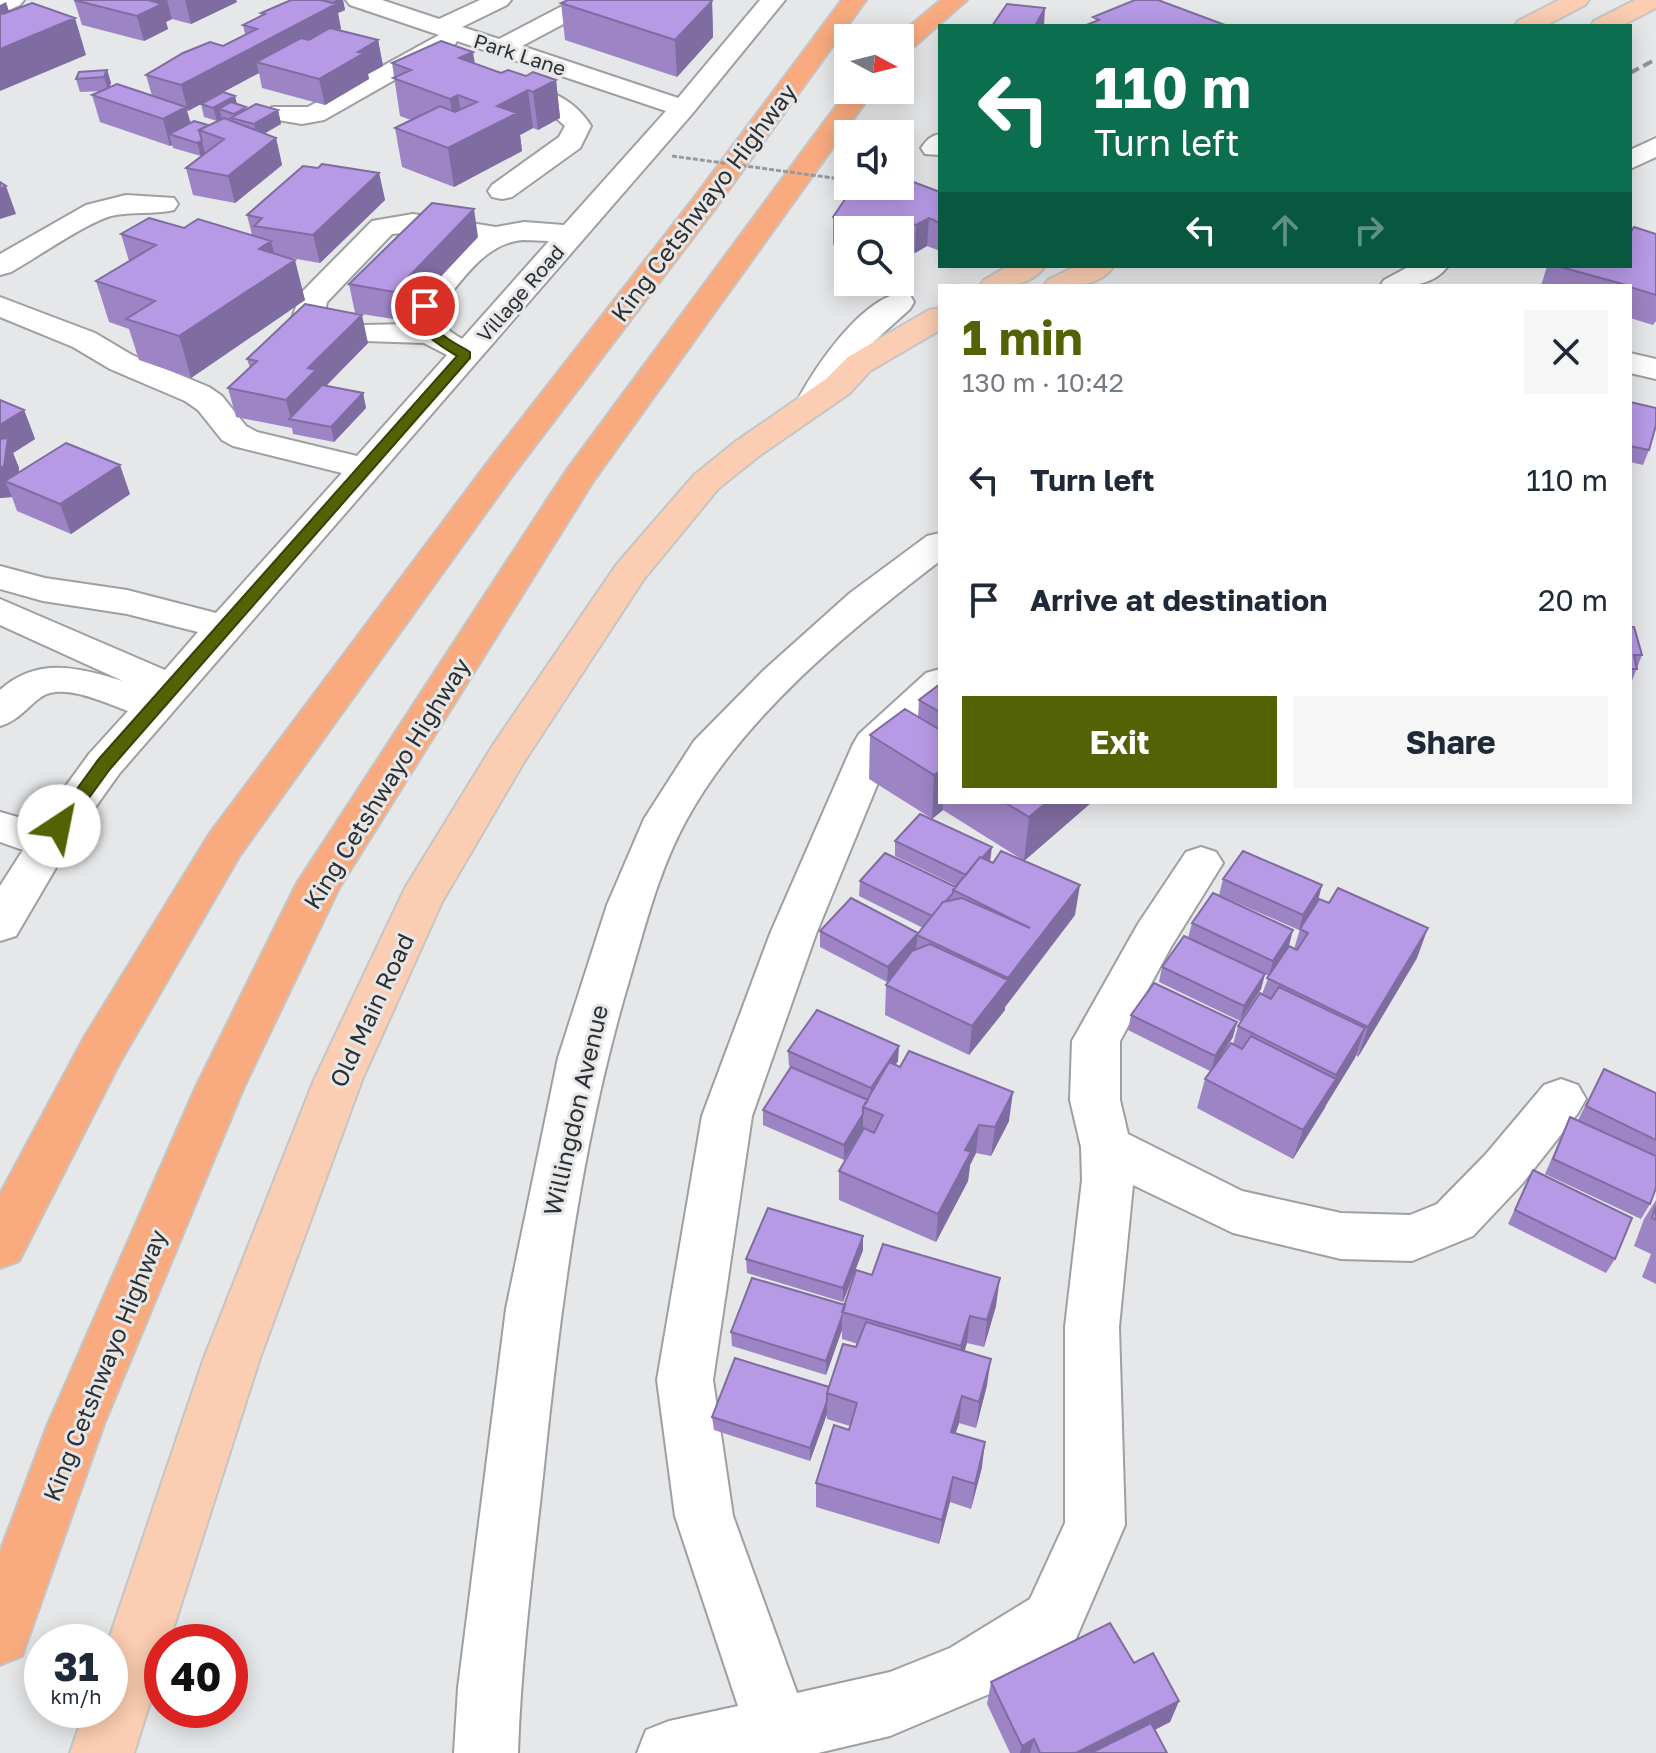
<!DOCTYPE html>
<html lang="en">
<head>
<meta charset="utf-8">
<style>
	body { margin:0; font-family:"Golos Text",sans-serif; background:#f6f6f7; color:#1f2937; height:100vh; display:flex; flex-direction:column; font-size:30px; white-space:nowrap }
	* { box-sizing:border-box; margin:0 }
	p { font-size:26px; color:#747a83 }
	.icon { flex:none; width:44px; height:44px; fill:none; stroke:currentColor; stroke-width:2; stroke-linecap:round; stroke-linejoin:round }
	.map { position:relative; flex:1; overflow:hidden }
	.details { position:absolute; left:938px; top:284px; width:694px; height:520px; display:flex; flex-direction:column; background:#fff; border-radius:0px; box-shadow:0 4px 20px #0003 }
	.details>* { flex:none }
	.banner { position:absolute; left:938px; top:24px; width:694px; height:244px; border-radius:0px; box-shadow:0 4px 20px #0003; background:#0b6e4f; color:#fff; overflow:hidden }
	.needle { width:52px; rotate:97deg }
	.controls { position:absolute; left:834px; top:24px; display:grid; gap:16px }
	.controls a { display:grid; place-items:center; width:80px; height:80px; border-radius:0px; background:#fff; box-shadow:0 4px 20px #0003; font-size:40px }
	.speed { position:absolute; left:24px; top:1624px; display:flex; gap:16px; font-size:40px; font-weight:700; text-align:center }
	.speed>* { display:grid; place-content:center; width:104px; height:104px; border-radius:50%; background:#fff; box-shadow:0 4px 20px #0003; line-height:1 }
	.speed small { font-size:20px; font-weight:400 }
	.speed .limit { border:12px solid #d22; background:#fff; color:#111 }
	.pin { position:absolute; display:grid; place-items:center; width:68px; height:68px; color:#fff; margin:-34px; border:4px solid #fff; border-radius:50%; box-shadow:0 2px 8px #0007 }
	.me { position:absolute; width:88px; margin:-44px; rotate:34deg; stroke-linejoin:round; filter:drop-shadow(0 0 6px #0008) }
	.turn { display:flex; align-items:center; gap:28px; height:168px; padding:0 24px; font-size:36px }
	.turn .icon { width:104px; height:104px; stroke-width:2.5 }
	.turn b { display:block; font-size:56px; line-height:68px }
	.lanes { display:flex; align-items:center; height:76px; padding:0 24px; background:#0003; justify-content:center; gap:40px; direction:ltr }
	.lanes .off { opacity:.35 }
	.round { display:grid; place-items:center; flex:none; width:84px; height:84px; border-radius:0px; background:#f6f6f7 }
	.summary { display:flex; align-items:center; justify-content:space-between; height:136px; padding:0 24px }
	h1 { font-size:48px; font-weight:700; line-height:60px; color:#546206 }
	.cta { display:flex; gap:16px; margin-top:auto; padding:16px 24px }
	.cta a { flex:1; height:92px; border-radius:0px; background:#546206; color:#fff; font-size:32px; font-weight:700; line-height:92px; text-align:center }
	.cta a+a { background:#f6f6f7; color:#1f2937 }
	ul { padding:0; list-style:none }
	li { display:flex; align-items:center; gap:24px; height:120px; padding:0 24px }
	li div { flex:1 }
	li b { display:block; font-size:30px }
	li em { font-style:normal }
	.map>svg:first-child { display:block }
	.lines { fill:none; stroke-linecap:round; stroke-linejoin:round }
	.minor-casing { stroke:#9d9fa2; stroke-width:4 }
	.major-casing { stroke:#c4c5c5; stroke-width:4 }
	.highway-casing { stroke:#c4c5c5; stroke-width:4 }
	.minor { fill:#fff; fill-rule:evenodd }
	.major { fill:#fbcdb2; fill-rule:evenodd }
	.highway { fill:#f9ab7f; fill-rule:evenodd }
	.rail { stroke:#909294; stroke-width:4; stroke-dasharray:10 5; stroke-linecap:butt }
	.path-bridge { stroke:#98999b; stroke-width:3; stroke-dasharray:5 2; stroke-linecap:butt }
	.wall { fill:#9d84c5; fill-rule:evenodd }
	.shaded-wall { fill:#7f6ca0 }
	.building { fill:#b69ae5; stroke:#7f6ca0; stroke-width:2 }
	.route { fill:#546206; stroke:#374004; stroke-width:2 }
	.labels { text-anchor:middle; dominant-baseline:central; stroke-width:6; stroke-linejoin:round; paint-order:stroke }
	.far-street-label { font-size:20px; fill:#2e2f30; stroke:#e5e7e9 }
	.street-label { font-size:24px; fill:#2e2f30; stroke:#e5e7e9 }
</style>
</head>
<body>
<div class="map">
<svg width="1656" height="1753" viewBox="0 0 1656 1753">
	<rect width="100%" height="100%" fill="#e5e7e9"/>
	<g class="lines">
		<defs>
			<path id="minor" d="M0 0H24L20 5 0 14Z
				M346 0H382L439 19 480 0H511L507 5 462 27 499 39 568 3H584L588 8 584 13 522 46 678 98 760 0H785L692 114 119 774 74 837 16 936 0 941V886L23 850 0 842V812L39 823 89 754 128 711C106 703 63 682 41 697 26 708 18 721 0 726V690C38 656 79 668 123 681L0 625V599L165 670 198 632 127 614 43 601 0 589V566L45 578 127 590 216 613 342 473 233 446 222 440 198 410 185 401 110 369 73 347 0 317V297L95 333 132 355 209 387 222 396 246 426 257 432 357 456 447 355 424 343 336 340 296 328 291 321 301 293 372 221 413 214 496 227 524 222 564 225 666 111 457 41 454 46 324 120 302 124 272 119 268 113 272 107H308L439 35 350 5ZM413 232 469 240 447 261 414 299 410 306 411 324 364 325 324 316 327 302 392 234ZM524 240 549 241 462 339C447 330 440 325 440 307 463 279 486 242 524 240Z
				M501 77C536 86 571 93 591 126L580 148 512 197 502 199 492 197 488 191 492 185 559 137 565 126 546 109 492 90 488 85 492 80Z
				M940 134V155L925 154 921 148C927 140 930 136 940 134Z
				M1656 138V157L1630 169V150Z
				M126 195 174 198 178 204 174 210C153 215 132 211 111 216 86 223 36 258 11 272L0 275V254L86 205Z
				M1410 266H1448C1432 288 1404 286 1380 286L1384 280Z
				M899 293 910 295 914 302 910 309 860 354 825 410 813 413 801 410 796 403C815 367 858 303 899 293Z
				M1630 353 1656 359V379L1630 373Z
				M940 533V561C848 631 743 717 687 819 659 869 645 927 629 981 581 1142 560 1310 543 1476 533 1568 521 1660 518 1753H454L458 1688 506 1309 558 1058 607 905 644 819 694 741 764 670 850 593 927 536Z
				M940 669V704L891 751 816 934 752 1116 713 1380 733 1516 797 1693 890 1672 950 1648 1030 1599 1065 1523V1327L1082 1180 1081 1147 1070 1100 1072 1041 1138 924 1186 852 1201 847 1216 852 1223 863 1171 947 1120 1041V1100L1128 1134 1242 1191 1341 1213 1410 1215 1437 1204 1486 1154 1544 1085 1561 1079 1578 1085 1586 1099 1578 1113 1522 1184 1473 1236 1412 1261 1341 1259 1233 1233 1133 1185 1119 1327 1125 1525 1074 1643 994 1692 890 1736 818 1753H637L646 1730 669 1721 738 1706 675 1516 657 1380 702 1116 770 934 853 744 859 734 926 673Z"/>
			<path id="major" d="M1559 0H1589L1585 5 1545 26H1515L1518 21Z
				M1635 0H1656V8L1621 26H1591L1594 21Z
				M1008 266H1045C1030 288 1004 286 980 286L984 280Z
				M1076 266H1114C1098 289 1068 286 1044 286L1048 280Z
				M940 308V330L870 371 850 393 759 456 718 489 644 579 524 762 442 902 362 1080 260 1358 169 1642H162V1665L134 1753H70L85 1710H110L108 1642 204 1358 314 1080 405 888 493 745 617 564 694 475 735 442 826 379 848 357 929 310Z"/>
			<path id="highway" d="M842 0H866L714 210 515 472 240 855 120 1062 19 1261 0 1268V1194L85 1036 210 833 491 458 694 198Z
				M941 0H967L909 51 900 53V38H895Z
				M848 90H874L594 480 339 888 243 1089 104 1424 22 1656 0 1665V1552L48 1424 195 1089 297 883 566 471Z"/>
		</defs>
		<use href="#minor" class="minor-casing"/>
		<use href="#major" class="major-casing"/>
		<use href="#highway" class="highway-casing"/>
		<use href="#minor" class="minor"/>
		<use href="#major" class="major"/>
		<use href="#highway" class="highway"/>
		<path class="rail" d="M1630 73 1656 59"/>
		<path class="path-bridge" d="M672 156 848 180"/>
	</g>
	<path class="wall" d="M74 0H236L237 2 191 24 172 19 166 22 168 29 144 41 82 25Z
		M291 0H343L345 10 338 13 341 29 338 30 378 40 383 66 368 74 369 79 325 105 262 88 259 73 210 99 235 96 237 104 247 109 278 110 281 124 264 133 276 138 282 165 235 203 193 195 186 168 201 156 173 148 172 145 170 146 100 122 92 95 102 91 80 92 76 79 107 70 111 83 109 88 152 96 146 75 223 46 245 34 243 25 261 16V13ZM201 104 204 117 217 121 208 125 191 123 187 111Z
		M712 1 713 37 677 77 565 40 561 3Z
		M392 63 475 64 501 73 556 80 560 118 538 130 533 128 520 135 522 151 454 187 402 167 395 128 411 120 400 116Z
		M318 168 379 173 385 200 320 263 291 258 305 300 191 378 139 360 129 329 109 322 96 281 129 261 121 234 184 228 252 235 247 215Z
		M940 192V251L927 246 915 253 907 250 900 230H848V251L833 245V217Z
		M1656 234V321L1653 325 1630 318V286H1541L1547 266H1630Z
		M478 237 400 320 355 313 349 284Z
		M368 343 326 386 363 393 366 408 334 442 293 434 292 428 236 417 228 388 250 368 247 359Z
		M1630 402 1649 450 1643 465 1630 462Z
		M24 410 35 439 13 453 19 468 18 473 130 494 71 534 17 511 12 497 0 498Z
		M1630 627 1642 655 1630 686Z
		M940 684V802H1092L1024 861 1075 915 1005 1007V1010L969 1055 885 1015 886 985 895 973 887 982 820 947V931L918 933 923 928 859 896 860 881 957 886 895 856V841L931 818 869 779 870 735 918 717 919 700ZM943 810 1023 860 993 863 990 862 932 819Z
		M1223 879 1322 885 1318 900 1299 930 1219 895Z
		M1192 923 1293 930 1289 945 1274 968 1294 949 1300 929 1417 958 1358 1057 1356 1055 1327 1102 1325 1108 1293 1159 1197 1108 1205 1079 1210 1071 1128 1030 1131 1015 1233 1037 1218 1060 1233 1044 1238 1026 1262 994 1269 976 1256 970 1265 974 1261 989 1240 1021 1159 982 1162 967 1188 938Z
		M788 1051 898 1061 895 1065 1009 1121 991 1156 976 1153 970 1165 968 1181 936 1242 839 1200V1171L863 1129 844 1160 763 1125V1110L795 1069 789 1066Z
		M1604 1069 1656 1093V1188L1650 1204 1641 1219 1545 1174 1563 1132 1570 1117 1578 1120Z
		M1533 1170 1615 1259 1606 1273 1508 1224Z
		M1656 1200V1284L1642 1277 1651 1254 1634 1246 1644 1219Z
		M863 1236V1250L843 1302 747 1273 746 1259Z
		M845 1305 996 1306 984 1347 967 1343 964 1351 987 1385 976 1428 959 1423 955 1433 982 1467 971 1509 950 1502 939 1544 816 1507V1483L850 1426 827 1419V1414L810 1461 714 1430 712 1417 829 1387 858 1344 842 1339V1330L826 1375 732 1346 731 1332Z
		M1134 1663 1179 1701 1170 1722 1154 1730 1167 1753H1010L987 1704 991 1682Z"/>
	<path class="shaded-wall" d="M154 0H167L172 19 166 22 168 29 144 41 137 16Z
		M185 0H236L237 2 191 24Z
		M336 0H343L345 10 338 13 341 29 271 66 256 62 259 73 188 111 181 85Z
		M712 1 713 37 677 77 675 40Z
		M6 2 18 39 0 43V5Z
		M1045 8 1044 26H1035Z
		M75 18 86 55 0 91V49Z
		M378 40 383 66 368 74 369 79 325 105 319 79 358 52Z
		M473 52 479 89 459 58Z
		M107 70 111 83 108 91 104 77Z
		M556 80 560 118 538 130 533 92Z
		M528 90 533 128 520 135 522 151 454 187 448 148 497 106Z
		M458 95 464 133 456 137 450 99Z
		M235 96 238 110 219 109 222 118 217 121 213 108Z
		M186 107 193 134H169L172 145 170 146 163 119Z
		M278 110 281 124 257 138 254 124Z
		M276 138 282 165 235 203 228 176Z
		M202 141 205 154 201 157 197 143Z
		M379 173 385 200 320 263 313 235Z
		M6 186 16 214 0 219V189Z
		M474 209 478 237 400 320 394 292Z
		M929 218 927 246 915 253 916 225Z
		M908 222 907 250 900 254V230H894Z
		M271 241 279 271 295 260 305 300 191 378 179 336 259 249Z
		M362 315 368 343 321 391 291 419 286 400 308 368Z
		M363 393 366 408 334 442 331 427Z
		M24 410 35 439 13 453 19 468 17 486 5 481 12 497 0 498V425Z
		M120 465 130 494 71 534 60 504Z
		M940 771V802H943V810L932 819 934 775Z
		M1047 802H1092L1024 861 1029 817Z
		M992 847 990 862 967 875Z
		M1080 885 1075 915 1005 1007V1010L969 1055 972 1026 1008 981V978Z
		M1322 885 1318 900 1299 930 1303 915Z
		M1428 928 1417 958 1358 1057 1368 1027Z
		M1293 930 1289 945 1269 976 1273 961Z
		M918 933 916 949 887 982 888 967Z
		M1265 974 1261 989 1240 1021 1244 1006Z
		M1237 1022 1233 1037 1211 1071 1215 1056Z
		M1365 1028 1355 1058 1293 1159 1303 1130Z
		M899 1046 898 1061 870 1103 871 1088Z
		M1013 1092 1009 1121 991 1156 995 1127Z
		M863 1114V1129L844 1160V1145Z
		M979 1125 976 1153 970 1165 968 1181 936 1242 938 1214 965 1150Z
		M863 1236V1250L843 1302V1288Z
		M1000 1278 996 1306 984 1347 987 1320Z
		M842 1316V1330L826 1375V1361Z
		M970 1316 967 1343 958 1373 961 1346Z
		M991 1359 987 1385 976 1428 979 1402Z
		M962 1396 959 1423 948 1457 951 1432Z
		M827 1401V1414L810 1461V1448Z
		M985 1442 982 1467 971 1509 975 1484Z
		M953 1477 950 1502 939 1544 942 1520Z
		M1179 1701 1170 1722 1110 1753H1076Z
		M1034 1739 1030 1753H1020L1022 1746Z"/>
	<path class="building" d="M74 0H154L151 1 162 4 137 16Z
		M291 0H321L336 4 181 85 146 75 183 53 210 42 223 46 257 29 243 25 265 14 261 13Z
		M568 0H710L712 1 675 40 561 3Z
		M1135 0H1158L1225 25 1084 26 1099 20 1093 17Z
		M32 3 75 18 0 49V13L3 14Z
		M1007 4 1045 8 1035 26H992Z
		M330 28 378 40 358 52 364 53 319 79 256 62 301 38 309 40Z
		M441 41 473 52 459 58 501 73 508 70 526 76 533 72 556 80 533 92 528 90 497 106 517 113 448 148 395 128 440 106 455 112 477 102 458 95 450 99 393 78 411 70 392 63Z
		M107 70 104 77 76 79 79 72Z
		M117 84 186 107 163 119 92 95Z
		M223 92 235 96 213 108 201 104Z
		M231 102 246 107 234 114 219 109Z
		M256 104 278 110 254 124 231 118Z
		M224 118 276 138 228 176 186 168 224 139 199 130Z
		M194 121 208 125 199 130 202 141 197 143 169 134Z
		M322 164 379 173 313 235 254 226 262 218 247 215 303 166 318 168Z
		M900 177 940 192V223L929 218 916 225 908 222 894 230H864L833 217 854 186H900Z
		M0 182 6 186 0 189Z
		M432 203 474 209 394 292 349 284Z
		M149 218 184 228 198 219 271 241 259 249 295 260 179 336 126 319 155 301 96 281 156 245 121 234Z
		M1634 227 1656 234V295L1630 287V286L1557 266H1630V233Z
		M305 304 362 315 308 368 316 370 286 400 228 388 257 361 247 359Z
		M322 385 363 393 331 427 289 419Z
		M0 400 24 410 0 425Z
		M1630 402 1656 408V425L1649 450 1630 446Z
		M8 438 4 467H0V439Z
		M66 443 120 465 60 504 5 481Z
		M1630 627H1634L1642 655H1634L1637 669H1630Z
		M940 684V712L919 700Z
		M905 709 940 730V771L934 775 870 735Z
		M1004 802H1047L1029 817Z
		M920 814 992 847 982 858 980 857 966 875 895 841Z
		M1001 851 1080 885 1008 978 917 935 943 902 962 898 1030 928 953 890 980 857 993 863Z
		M1243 851 1322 885 1303 915 1223 879Z
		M885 853 956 887 953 890V893L946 901 943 902 932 916 860 881Z
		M1338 888 1428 928 1368 1027 1267 978 1289 946 1297 950 1308 933 1300 929 1319 899 1329 903Z
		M1213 893 1293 930 1273 961 1192 923Z
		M851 898 918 933 888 967 820 931Z
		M1184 936 1265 974 1244 1006 1162 967Z
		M930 944 1008 980 972 1026 886 985 912 951Z
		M1154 983 1237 1022 1215 1056 1131 1015Z
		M1279 987 1365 1028 1336 1075 1238 1026 1260 993 1271 999Z
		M817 1010 899 1046 871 1088 788 1051Z
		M1251 1036 1336 1079 1303 1130 1205 1079 1231 1043 1242 1049Z
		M909 1051 1013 1092 995 1127 979 1125 965 1150 971 1152 938 1214 839 1171 864 1128 874 1133 883 1115 863 1107 889 1062 900 1067Z
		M791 1067 868 1100 863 1107V1114L844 1145 763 1110Z
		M1604 1069 1656 1093V1140L1586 1106Z
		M1570 1117 1656 1156V1188L1650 1204 1553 1159Z
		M1533 1170 1632 1218 1615 1259 1515 1210Z
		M1656 1206V1220L1652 1218Z
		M768 1208 863 1236 843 1288 746 1259Z
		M883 1244 1000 1278 987 1320 970 1316 961 1346 842 1312 856 1270 872 1275Z
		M752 1278 845 1305 842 1316 826 1361 731 1332Z
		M866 1322 991 1359 979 1402 962 1396 951 1432 985 1442 975 1484 953 1477 942 1520 816 1483 834 1425 849 1430 857 1403 827 1393 843 1344 856 1347Z
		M735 1358 829 1387 827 1393V1401L810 1448 712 1417Z
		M1110 1623 1134 1663 1153 1653 1179 1701 1076 1753H1040L1034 1739 1022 1746 991 1682Z
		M1151 1723 1167 1753H1091Z"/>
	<path class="route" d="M420 303 431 306C428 332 450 340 470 352V358L110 769 65 831H53L50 826 53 822 98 760 457 356C437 343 410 331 420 303Z"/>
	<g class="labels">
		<g class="far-street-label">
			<text transform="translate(520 54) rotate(18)">Park Lane</text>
			<text transform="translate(520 293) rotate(-49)">Village Road</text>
		</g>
		<g class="street-label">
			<text transform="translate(703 202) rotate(-53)">King Cetshwayo Highway</text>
			<text transform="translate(386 783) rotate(-58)">King Cetshwayo Highway</text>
			<text transform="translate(371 1010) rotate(-65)">Old Main Road</text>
			<text transform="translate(575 1110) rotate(-77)">Willingdon Avenue</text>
			<text transform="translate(104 1365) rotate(-68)">King Cetshwayo Highway</text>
		</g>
	</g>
</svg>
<div class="controls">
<a><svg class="needle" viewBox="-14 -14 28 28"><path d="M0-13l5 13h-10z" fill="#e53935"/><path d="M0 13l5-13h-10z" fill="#747a83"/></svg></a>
<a><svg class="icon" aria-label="sound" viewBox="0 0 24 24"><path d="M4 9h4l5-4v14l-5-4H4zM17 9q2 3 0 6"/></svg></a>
<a><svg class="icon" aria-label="search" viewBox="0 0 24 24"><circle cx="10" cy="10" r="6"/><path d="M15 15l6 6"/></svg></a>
</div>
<div class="speed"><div>31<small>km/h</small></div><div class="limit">40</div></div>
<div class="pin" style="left:425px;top:306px;background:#d93025"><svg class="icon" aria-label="arrive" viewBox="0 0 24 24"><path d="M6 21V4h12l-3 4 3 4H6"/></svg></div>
<svg class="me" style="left:59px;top:826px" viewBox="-20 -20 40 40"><circle r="19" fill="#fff"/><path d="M0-13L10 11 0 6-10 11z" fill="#546206"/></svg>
<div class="banner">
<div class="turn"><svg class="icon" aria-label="left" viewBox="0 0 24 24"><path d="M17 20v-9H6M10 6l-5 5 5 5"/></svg><div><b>110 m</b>Turn left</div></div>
<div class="lanes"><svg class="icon" aria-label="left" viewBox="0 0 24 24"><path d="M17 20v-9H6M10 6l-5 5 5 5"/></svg><svg class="icon off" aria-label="ahead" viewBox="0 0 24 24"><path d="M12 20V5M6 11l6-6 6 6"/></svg><svg class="icon off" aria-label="right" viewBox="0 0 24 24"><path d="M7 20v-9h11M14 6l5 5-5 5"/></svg></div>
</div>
<section class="details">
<div class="summary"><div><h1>1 min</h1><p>130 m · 10:42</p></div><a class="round"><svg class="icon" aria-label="close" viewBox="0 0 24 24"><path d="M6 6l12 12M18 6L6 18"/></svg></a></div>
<ul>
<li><svg class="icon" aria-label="left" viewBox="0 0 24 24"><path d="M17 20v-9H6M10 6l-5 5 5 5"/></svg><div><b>Turn left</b></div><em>110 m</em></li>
<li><svg class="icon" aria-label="arrive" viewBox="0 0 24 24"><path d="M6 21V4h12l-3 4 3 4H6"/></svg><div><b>Arrive at destination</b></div><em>20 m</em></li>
</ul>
<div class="cta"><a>Exit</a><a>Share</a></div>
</section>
</div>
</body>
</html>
